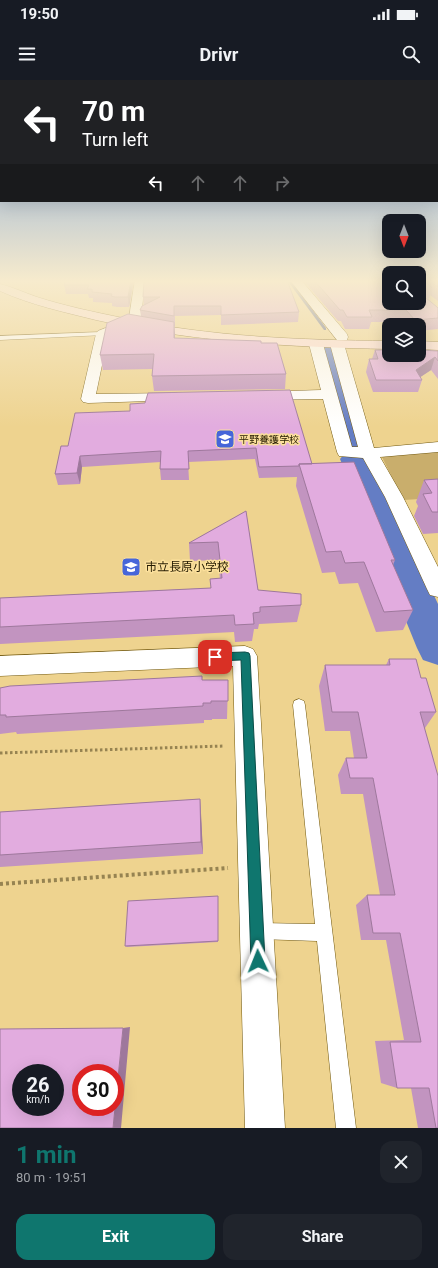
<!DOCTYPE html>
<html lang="en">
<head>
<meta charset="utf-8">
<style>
	body { margin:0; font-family:Roboto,"Noto Sans JP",sans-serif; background:#20242c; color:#f1f3f6; height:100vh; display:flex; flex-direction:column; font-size:15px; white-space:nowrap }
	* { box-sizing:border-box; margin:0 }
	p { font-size:13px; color:#9ea1a6 }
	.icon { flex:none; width:22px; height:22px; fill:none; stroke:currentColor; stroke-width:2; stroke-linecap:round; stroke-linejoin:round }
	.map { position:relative; height:1048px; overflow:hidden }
	.drawer { display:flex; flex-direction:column; background:#171b24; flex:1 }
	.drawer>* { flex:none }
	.top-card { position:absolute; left:0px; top:0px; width:438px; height:122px; box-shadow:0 4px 16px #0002; background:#202124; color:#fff; overflow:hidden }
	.needle { width:26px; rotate:180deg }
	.fabs { position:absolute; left:382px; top:134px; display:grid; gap:8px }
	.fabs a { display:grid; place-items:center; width:44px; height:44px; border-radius:8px; background:#171b24; box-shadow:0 4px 16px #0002; font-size:20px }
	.speed { position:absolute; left:12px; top:984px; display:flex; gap:8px; font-size:20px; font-weight:700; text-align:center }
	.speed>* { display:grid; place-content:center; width:52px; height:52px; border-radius:50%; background:#171b24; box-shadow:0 4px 16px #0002; line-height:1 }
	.speed small { font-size:10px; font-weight:400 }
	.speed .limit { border:6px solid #d22; background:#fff; color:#111 }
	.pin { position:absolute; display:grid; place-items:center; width:34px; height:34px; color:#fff; margin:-17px; border-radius:8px; box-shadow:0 2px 6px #0006 }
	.me { position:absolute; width:44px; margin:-22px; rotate:358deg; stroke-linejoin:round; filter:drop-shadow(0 0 3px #0008) }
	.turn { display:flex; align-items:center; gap:14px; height:84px; padding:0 16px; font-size:18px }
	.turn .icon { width:52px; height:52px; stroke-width:2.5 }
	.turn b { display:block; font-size:28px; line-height:34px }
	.lanes { display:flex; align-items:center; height:38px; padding:0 16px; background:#0003; justify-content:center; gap:20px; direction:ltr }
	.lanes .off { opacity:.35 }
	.round { display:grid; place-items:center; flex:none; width:42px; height:42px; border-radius:12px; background:#20242c }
	.headline { display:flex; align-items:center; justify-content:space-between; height:68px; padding:0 16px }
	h1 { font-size:24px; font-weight:700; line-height:30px; color:#0f766e }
	.button { display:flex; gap:8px; margin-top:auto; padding:8px 16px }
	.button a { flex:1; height:46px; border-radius:12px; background:#0f766e; color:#fff; font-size:16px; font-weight:700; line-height:46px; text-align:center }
	.button a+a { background:#20242c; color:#f1f3f6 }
	.status { display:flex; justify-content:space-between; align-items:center; height:28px; padding:0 20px; background:#171b24; direction:ltr }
	.status svg { height:11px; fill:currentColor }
	header { display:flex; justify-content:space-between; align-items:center; height:52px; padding:0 16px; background:#171b24; font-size:18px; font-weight:700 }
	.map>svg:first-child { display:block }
	.green { fill:#c9ae6c }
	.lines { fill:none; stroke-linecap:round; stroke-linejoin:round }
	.stream { fill:#51608a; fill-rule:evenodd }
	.river { fill:#647dc4; fill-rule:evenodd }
	.lane-casing { stroke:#71580e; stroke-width:1 }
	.street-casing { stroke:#71580e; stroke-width:1 }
	.secondary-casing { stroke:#71580e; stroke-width:1 }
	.path-far1 { stroke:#968351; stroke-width:3; stroke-dasharray:2.5 2.5; stroke-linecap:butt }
	.path { stroke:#968351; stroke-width:4; stroke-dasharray:3 3; stroke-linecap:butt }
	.lane { fill:#fff; fill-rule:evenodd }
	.street { fill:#fff; fill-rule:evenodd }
	.secondary { fill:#fedfdb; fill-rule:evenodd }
	.wall { fill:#c294c0 }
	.shaded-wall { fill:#9e789c }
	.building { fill:#e2acdf; stroke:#9e789c; fill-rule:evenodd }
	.route { fill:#0f766e; stroke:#0a4d48 }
	.labels { text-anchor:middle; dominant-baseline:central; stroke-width:3; stroke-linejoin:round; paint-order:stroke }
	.far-poi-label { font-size:10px; fill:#251b01; stroke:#fce09c; text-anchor:start }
	.poi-label { font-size:12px; fill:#251b01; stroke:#fce09c; text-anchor:start }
</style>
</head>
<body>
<div class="status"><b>19:50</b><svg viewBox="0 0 49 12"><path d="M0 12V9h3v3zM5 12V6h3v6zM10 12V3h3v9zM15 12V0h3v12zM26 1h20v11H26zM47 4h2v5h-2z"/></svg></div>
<header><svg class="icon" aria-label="menu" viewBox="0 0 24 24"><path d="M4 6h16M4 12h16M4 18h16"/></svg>Drivr<svg class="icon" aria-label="search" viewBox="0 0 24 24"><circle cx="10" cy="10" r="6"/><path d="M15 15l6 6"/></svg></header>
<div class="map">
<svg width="438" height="1048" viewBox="0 0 438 1048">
	<rect width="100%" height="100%" fill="#eed38f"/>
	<path class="green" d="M438 370V418L403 420 382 377Z"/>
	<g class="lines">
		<path class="stream" d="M287 200H291L326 248V250H324Z"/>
		<path class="river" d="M330 263 338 265 342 270 367 365 361 371 366 373 370 379 438 524V585L423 580 417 568 340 379 346 372 342 371 337 365 318 270 322 265Z"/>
		<defs>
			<path id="lane" d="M102 252 104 253V255L0 260V256Z
				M299 619 304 621 305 625 356 1048H336L317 861 259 859 253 857 251 851 253 845 259 843 315 844 293 625 294 621Z"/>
			<path id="street" d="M135 200H145L141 238 139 241H131L129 238Z
				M290 200H301L347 254 348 257 347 260H337Z
				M126 240 130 241 132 244 130 247 108 256 96 314 176 313 181 314 183 317 181 320 88 323 83 322 81 319 96 254 98 251Z
				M316 260 321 261 323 264 352 367H358L330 264 332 261H342L344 264 374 368 438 362V372L380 377 403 417 438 487V517L430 515 427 509 385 417 363 378 339 376 337 372 323 319 260 320 255 319 253 316 255 313 260 312 321 310 309 264 311 261Z
				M245 566 253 569 257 576 285 1048H245L233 586 0 596V576Z"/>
			<path id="secondary" d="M0 204C13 207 25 213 37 217 65 226 94 232 123 238 210 257 300 260 389 261V269C290 267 193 262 96 240 64 232 31 225 0 211Z
				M419 261 438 262V270L419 269Z"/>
		</defs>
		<use href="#lane" class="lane-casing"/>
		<use href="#street" class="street-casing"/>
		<use href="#secondary" class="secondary-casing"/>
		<path class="path-far1" d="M0 673 224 666"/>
		<path class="path" d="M0 804 228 788"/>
		<use href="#lane" class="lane"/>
		<use href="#street" class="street"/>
		<use href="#secondary" class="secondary"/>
	</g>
	<path class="wall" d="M51 200H134L129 227H117L112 226V223L93 222V218H89L88 214H66L64 205 65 202H51Z
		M144 200 299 232 298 242 221 245V235L175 236V246H174L175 258 261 263 286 294 285 309 154 311 152 296 153 289 103 290 100 275 141 236 140 230 144 226 143 217Z
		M303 200H438V221L430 215 429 219 423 215 422 214 437 227 438 228V249L419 251V245H406L403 242H371L369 249H345L341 241H338Z
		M375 270 438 271V299L431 290 420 297 422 300 418 312H373L366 292 369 279H372Z
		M130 331 312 384 395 480 393 485 413 530 403 550 376 552 358 503 339 504 335 492 322 493 296 406 297 397 259 398 255 379 188 382 189 400H161L160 389 161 382 82 387 80 404 58 405 55 394 68 366Z
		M438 399V453L423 454 414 436 418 426 416 422 424 400Z
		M246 431 258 510 301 525 297 542 259 544 258 549H254L252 561 235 562 234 552 0 564V518L210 508 220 499 218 480 190 481 189 463Z
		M389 579 421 598 436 632 425 648 438 1048H418L411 1008H397L381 1003 375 961 404 960 386 860H361L356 825 367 815H380L363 714H341L338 695 346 678H354L350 651H325L319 606 325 585H386Z
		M202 600H228L227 639H212V640H204V643L17 654 16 652 0 654V608Z
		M200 719 203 774 0 787V732Z
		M218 816V862L127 867 125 866Z"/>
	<path class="shaded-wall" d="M131 200H134L129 227 128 217Z
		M174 242 175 256V272L174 258Z
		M435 277 431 290 416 300V290Z
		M80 376 82 387 80 404 77 393Z
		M200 719 201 733 203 774 201 762Z
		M130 947 121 1048H113L123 948Z"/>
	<path class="building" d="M66 200H131L128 217H115L111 216 112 214 92 212V209H87L89 205H64Z
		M144 200H287L299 232 221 235V226H174V236L140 230 142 226 160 217H143Z
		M314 200H389V223H419V200H428L432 208 427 203H421L420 213 437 227 438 228V238L415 240 406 230H369L372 237H347L343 230H340Z
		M428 200H438V207Z
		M128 234 174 242V258L261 261V263H277L286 294 152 296 154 274 100 275 107 243Z
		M375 270H389V275H419V270L438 271V281L435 277 416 290 422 300H376L369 279H378Z
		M290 310 312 384H299V386L259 387 256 368 188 371 189 389H160L161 371 80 376 77 393 55 394 61 366H68L75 333 130 331V324L145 323 148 313Z
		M354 382 395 480H391L413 530 384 532 364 482 345 483 341 471 326 472 299 384Z
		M438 399V432H432L423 414 432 413 424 400Z
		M246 431 258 510 301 514V525L260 527V532L253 533 254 544 235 545 234 535 0 547V518L211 508 210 499 222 498 218 462 189 463Z
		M389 579H416L421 598H426L436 632H420L438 696V1048H436L429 1008H397L390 962H421L400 853H373L367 815H395L373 698H350L346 678H367L358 632H332L325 585H390Z
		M202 596V600H228V621H211V623H203V626L6 637V635H0V608L10 606Z
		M200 719 201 762 0 775V732Z
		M218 816V861L125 866 128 821Z
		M123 948 113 1048H0V949ZM21 993H55V1027H21ZM81 993H115V1027H81Z"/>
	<linearGradient id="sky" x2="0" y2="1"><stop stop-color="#739eda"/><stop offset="0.58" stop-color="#f7ebcd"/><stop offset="1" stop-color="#f7ebcd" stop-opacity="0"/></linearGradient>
	<rect width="438" height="347" fill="url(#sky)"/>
	<path class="route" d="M245 572 249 573 250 576 265 881 263 886 258 888 253 886 251 881 241 580 215 581 211 580 210 577 211 574 215 573Z"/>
	<defs>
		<symbol id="school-square" viewBox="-11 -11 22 22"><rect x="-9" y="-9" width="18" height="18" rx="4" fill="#4666d9" stroke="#fce09c"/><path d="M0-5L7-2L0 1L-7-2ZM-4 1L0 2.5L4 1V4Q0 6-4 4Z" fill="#fff"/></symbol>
	</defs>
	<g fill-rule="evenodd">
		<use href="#school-square" x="214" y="348" width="22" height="22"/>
		<use href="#school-square" x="120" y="476" width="22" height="22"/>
	</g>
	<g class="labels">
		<g class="far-poi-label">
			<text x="239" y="359">平野養護学校</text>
		</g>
		<g class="poi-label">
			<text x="145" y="487">市立長原小学校</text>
		</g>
	</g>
</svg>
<div class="fabs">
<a><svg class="needle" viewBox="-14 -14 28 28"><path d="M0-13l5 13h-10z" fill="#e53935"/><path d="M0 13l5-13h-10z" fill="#9ea1a6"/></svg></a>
<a><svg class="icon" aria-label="search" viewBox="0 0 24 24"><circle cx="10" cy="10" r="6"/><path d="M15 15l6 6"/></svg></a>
<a><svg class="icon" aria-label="layers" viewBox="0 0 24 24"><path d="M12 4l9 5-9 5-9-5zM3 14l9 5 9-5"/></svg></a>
</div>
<div class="speed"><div>26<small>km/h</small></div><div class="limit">30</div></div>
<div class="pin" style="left:215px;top:577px;background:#d93025"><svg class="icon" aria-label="arrive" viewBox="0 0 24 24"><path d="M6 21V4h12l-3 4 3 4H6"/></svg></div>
<svg class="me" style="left:258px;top:881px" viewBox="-20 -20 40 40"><path d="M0-17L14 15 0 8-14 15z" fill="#0f766e" stroke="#fff" stroke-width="4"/></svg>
<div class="top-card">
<div class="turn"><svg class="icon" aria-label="left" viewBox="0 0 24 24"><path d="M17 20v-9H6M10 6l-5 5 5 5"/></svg><div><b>70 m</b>Turn left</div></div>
<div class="lanes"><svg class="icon" aria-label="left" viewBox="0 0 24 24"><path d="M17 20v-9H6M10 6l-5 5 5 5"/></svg><svg class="icon off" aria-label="ahead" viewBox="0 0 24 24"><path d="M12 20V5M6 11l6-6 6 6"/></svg><svg class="icon off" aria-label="ahead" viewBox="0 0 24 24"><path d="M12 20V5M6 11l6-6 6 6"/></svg><svg class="icon off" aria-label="right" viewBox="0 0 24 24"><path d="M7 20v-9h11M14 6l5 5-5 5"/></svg></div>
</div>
</div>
<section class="drawer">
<div class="headline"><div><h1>1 min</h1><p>80 m · 19:51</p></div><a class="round"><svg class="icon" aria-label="close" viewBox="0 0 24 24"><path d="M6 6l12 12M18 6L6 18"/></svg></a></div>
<div class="button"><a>Exit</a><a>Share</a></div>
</section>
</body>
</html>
